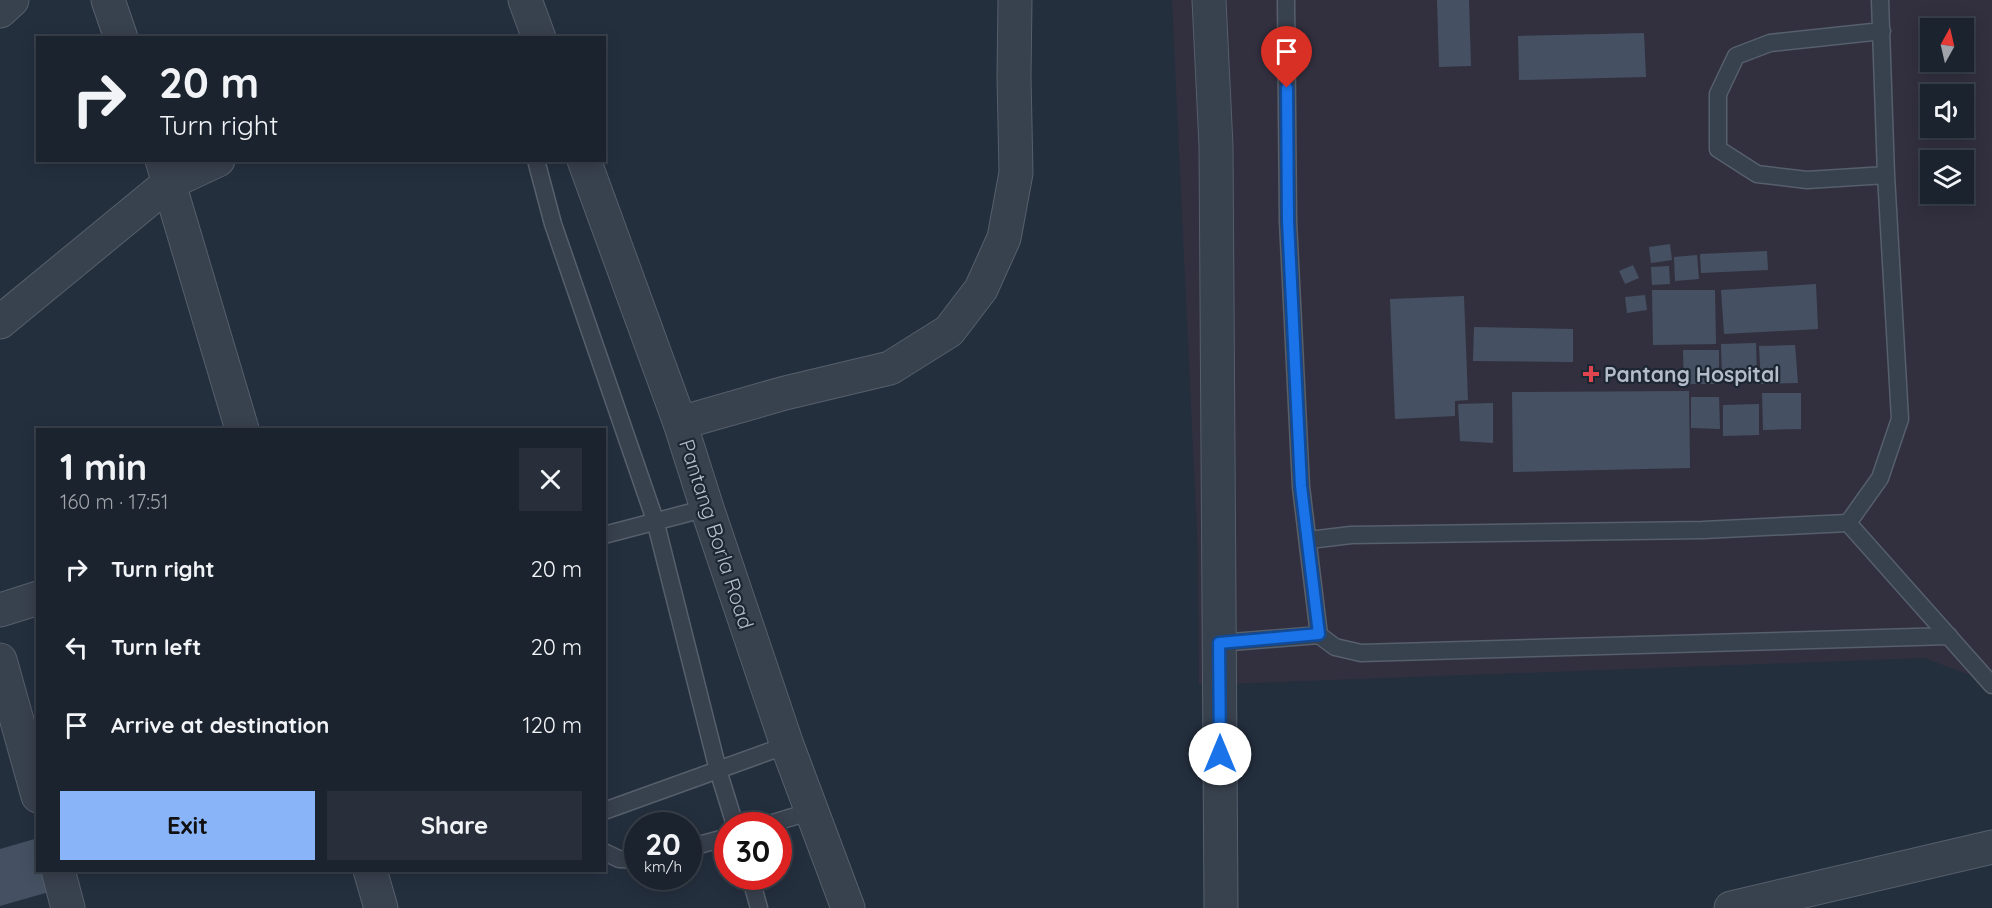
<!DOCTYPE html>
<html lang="en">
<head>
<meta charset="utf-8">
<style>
	body { margin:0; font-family:Quicksand,sans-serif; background:#282f3a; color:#f1f3f6; height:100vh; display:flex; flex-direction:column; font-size:22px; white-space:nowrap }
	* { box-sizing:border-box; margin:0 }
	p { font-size:20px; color:#a0a4aa }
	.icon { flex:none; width:33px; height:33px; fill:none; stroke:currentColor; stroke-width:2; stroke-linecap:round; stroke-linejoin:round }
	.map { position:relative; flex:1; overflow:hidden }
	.panel { position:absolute; left:36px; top:428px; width:570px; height:444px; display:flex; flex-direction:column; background:#1b232e; border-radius:0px; box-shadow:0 3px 15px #0003,0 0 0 2px #39404a }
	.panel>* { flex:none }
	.top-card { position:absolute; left:36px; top:36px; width:570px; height:126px; border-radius:0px; box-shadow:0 3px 15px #0003,0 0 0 2px #39404a; background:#1b232e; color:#f1f3f6; overflow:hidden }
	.needle { width:39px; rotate:8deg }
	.fabs { position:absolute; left:1920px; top:18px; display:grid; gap:12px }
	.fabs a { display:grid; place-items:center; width:54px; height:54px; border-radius:0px; background:#1b232e; box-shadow:0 3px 15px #0003,0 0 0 2px #39404a; font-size:30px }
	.speed { position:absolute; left:624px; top:812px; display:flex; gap:12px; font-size:30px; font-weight:700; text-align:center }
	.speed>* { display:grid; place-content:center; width:78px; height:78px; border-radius:50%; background:#1b232e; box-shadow:0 3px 15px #0003,0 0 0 2px #39404a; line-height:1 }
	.speed small { font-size:15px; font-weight:400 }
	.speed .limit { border:9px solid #d22; background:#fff; color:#111 }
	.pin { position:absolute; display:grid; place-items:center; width:51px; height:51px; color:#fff; margin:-62px -26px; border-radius:50% 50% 50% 0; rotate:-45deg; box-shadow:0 0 6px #0007 }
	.pin .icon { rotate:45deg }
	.me { position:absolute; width:66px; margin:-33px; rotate:0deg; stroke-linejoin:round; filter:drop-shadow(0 0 4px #0008) }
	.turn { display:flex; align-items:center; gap:21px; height:126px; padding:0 24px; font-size:27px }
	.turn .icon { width:78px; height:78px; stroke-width:2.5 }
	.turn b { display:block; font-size:42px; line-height:51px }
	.round { display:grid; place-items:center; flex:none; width:63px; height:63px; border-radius:0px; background:#282f3a }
	.summary { display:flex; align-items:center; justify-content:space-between; height:102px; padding:0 24px }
	h1 { font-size:36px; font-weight:700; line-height:45px }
	.action { display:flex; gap:12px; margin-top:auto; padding:12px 24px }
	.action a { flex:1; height:69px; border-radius:0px; background:#8ab4f8; color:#111; font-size:24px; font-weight:700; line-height:69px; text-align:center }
	.action a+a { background:#282f3a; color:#f1f3f6 }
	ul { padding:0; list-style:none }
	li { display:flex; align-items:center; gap:18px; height:78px; padding:0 24px }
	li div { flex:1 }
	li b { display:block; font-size:22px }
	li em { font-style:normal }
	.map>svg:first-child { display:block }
	.medical { fill:#32303f; fill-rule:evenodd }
	.building { fill:#455162 }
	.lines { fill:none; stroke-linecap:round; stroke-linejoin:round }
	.service-casing { stroke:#565f6c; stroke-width:19 }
	.minor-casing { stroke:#565f6c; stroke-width:35 }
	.tertiary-casing { stroke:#565f6c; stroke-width:35 }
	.service { stroke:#38414e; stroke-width:16 }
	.minor { stroke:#38414e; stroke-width:33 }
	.tertiary { stroke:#38414e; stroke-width:33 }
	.route-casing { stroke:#114b97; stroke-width:15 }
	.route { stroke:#1a73e8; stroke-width:10 }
	.health-dot { fill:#e0444e; stroke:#1d2633; stroke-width:2 }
	.labels { text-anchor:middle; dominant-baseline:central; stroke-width:4.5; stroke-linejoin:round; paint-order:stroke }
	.poi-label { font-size:21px; font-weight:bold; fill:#b4bcc9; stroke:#1d2633; text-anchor:start }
	.street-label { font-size:21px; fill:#b4bcc9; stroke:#1d2633 }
</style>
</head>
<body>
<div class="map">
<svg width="1992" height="908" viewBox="0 0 1992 908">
	<rect width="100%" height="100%" fill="#242f3e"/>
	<path class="medical" d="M1172 0H1992V683L1924 658 1199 685 1198 554ZM1930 28H1964V62H1930ZM1930 94H1964V128H1930ZM1930 160H1964V194H1930Z"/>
	<path class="building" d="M1437 0H1469L1471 66 1439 67Z
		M1644 33 1646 77 1519 80 1518 36Z
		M1670 244 1672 260 1651 263 1649 247Z
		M1767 251 1768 270 1701 273 1700 254Z
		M1697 255 1699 279 1675 281 1674 257Z
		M1633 265 1639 278 1625 284 1619 271Z
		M1669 266 1670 284 1652 285 1651 267Z
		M1816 284 1818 329 1724 334 1721 290Z
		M1652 290H1715L1716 344 1653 345Z
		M1645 295 1647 310 1627 313 1625 297Z
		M1464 296 1468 400 1455 401V416L1395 419 1390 299Z
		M1474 327 1573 329V362L1473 361Z
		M1756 343 1757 375 1722 376 1721 344Z
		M1795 345 1798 383 1761 384 1759 346Z
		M1683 350H1719V384H1684Z
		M1689 391 1690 468 1513 472 1512 392Z
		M1762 393H1801V429L1763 430Z
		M1691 397H1719L1720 429 1691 428Z
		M1493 403V443L1460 441 1458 404Z
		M1759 404V435L1723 436V405Z
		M38 838V870H50L56 890 0 906V849Z"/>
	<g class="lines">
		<defs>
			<path id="service" d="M1286 0 1288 221 1301 487 1319 635 1335 647 1361 653 1949 636
				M1882 31 1770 43 1736 56 1718 94V149L1757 174 1807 180 1886 175
				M536 160 553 224 655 520 718 770 735 825
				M1848 523 1880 478 1900 419 1886 175 1880 0
				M1848 523 1992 685
				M604 535 707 508
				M1309 540 1351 535 1703 530 1848 523
				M1219 643 1319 635
				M604 811 787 745
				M766 825 812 811
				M688 848 728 837
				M604 852 619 859 638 860
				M750 876 759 908"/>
			<path id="minor" d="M108 0 121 38
				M1209 0 1216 146 1221 908
				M0 11 12 0
				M162 160 242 429
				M0 322 169 183 218 160
				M680 423 785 393 890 368 949 331 981 289 1004 238 1016 173 1014 76 1015 0
				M0 610 38 598
				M0 660 38 796
				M58 870 68 908
				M370 870 381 908"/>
			<path id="tertiary" d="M525 0 539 38
				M584 160 680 423 707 508 787 745 848 908
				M1731 908 1992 847"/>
		</defs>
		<use href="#service" class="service-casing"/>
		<use href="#minor" class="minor-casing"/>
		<use href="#tertiary" class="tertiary-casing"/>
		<use href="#service" class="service"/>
		<use href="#minor" class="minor"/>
		<use href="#tertiary" class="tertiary"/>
	</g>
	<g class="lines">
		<defs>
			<path id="route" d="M1220 754 1219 643 1319 634 1301 486 1288 221 1287 88"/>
		</defs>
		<use href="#route" class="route-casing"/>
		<use href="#route" class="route"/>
	</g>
	<path class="health-dot" d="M1588 365h6v6h6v6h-6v6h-6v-6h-6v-6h6z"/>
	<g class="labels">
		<g class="poi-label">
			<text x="1604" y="374">Pantang Hospital</text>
		</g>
		<g class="street-label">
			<text transform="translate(717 534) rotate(72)">Pantang Borla Road</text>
		</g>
	</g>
</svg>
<div class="fabs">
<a><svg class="needle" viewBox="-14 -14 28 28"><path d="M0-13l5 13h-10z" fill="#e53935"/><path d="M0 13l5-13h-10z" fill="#a0a4aa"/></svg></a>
<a><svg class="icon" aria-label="sound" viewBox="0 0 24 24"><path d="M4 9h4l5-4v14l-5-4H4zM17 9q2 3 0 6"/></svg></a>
<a><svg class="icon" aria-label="layers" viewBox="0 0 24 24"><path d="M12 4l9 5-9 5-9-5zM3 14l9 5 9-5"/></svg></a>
</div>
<div class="speed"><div>20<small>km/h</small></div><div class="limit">30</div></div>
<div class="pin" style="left:1287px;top:88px;background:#d93025"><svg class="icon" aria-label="arrive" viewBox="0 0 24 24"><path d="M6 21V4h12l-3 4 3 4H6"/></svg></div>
<svg class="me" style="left:1220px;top:754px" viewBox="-20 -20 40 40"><circle r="19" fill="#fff"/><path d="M0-13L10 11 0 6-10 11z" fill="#1a73e8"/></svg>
<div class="top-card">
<div class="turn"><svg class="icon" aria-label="right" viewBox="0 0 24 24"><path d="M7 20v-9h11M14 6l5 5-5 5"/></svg><div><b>20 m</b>Turn right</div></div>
</div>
<section class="panel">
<div class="summary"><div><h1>1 min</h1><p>160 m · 17:51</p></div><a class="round"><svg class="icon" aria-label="close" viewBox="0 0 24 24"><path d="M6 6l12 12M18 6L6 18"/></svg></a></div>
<ul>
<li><svg class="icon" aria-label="right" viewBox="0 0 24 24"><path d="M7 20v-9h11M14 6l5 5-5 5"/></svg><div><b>Turn right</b></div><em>20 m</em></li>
<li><svg class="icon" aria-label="left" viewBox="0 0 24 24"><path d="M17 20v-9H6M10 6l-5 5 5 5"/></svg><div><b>Turn left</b></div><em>20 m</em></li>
<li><svg class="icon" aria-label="arrive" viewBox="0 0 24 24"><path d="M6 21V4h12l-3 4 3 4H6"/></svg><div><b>Arrive at destination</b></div><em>120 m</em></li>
</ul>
<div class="action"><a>Exit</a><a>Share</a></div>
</section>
</div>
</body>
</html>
